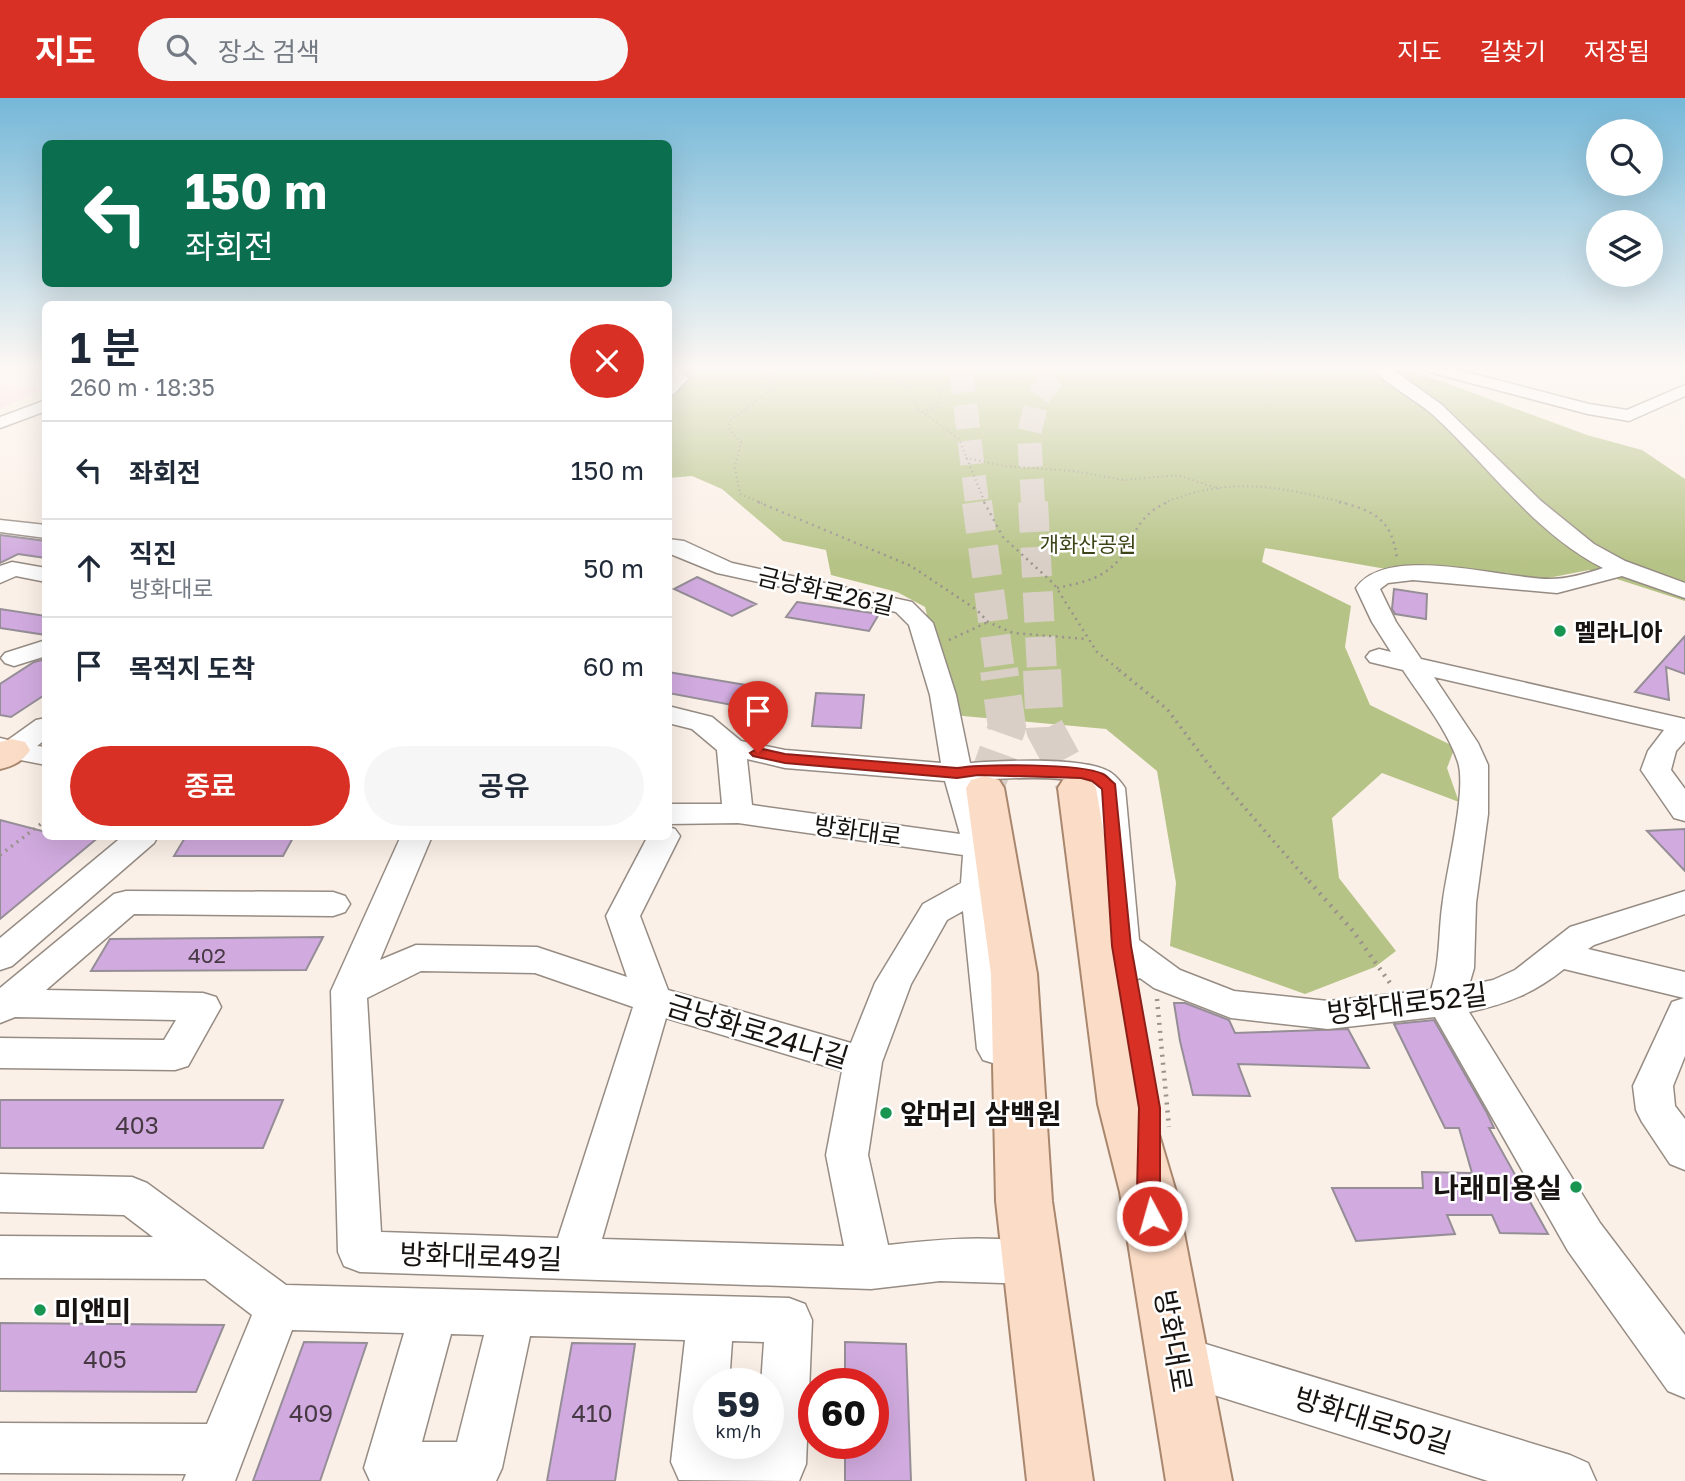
<!DOCTYPE html>
<html lang="ko">
<head>
<meta charset="utf-8">
<style>
	body { margin:0; font-family:"Golos Text","Noto Sans KR",sans-serif; background:#f6f6f7; color:#1f2937; height:100vh; display:flex; flex-direction:column; font-size:26px; white-space:nowrap }
	* { box-sizing:border-box; margin:0 }
	p { font-size:23px; color:#747a83 }
	.icon { flex:none; width:38px; height:38px; fill:none; stroke:currentColor; stroke-width:2; stroke-linecap:round; stroke-linejoin:round }
	.map { position:relative; flex:1; overflow:hidden }
	.side { position:absolute; left:42px; top:203px; width:630px; height:539px; display:flex; flex-direction:column; background:#fff; border-radius:10px; box-shadow:0 7px 28px #0002 }
	.side>* { flex:none }
	.hud { position:absolute; left:42px; top:42px; width:630px; height:147px; border-radius:10px; box-shadow:0 7px 28px #0002; background:#0b6e4f; color:#fff; overflow:hidden }
	.fabs { position:absolute; left:1586px; top:21px; display:grid; gap:14px }
	.fabs a { display:grid; place-items:center; width:77px; height:77px; border-radius:50%; background:#fff; box-shadow:0 7px 28px #0002; font-size:35px }
	.speed { position:absolute; left:693px; top:1270px; display:flex; gap:14px; font-size:35px; font-weight:700; text-align:center }
	.speed>* { display:grid; place-content:center; width:91px; height:91px; border-radius:50%; background:#fff; box-shadow:0 7px 28px #0002; line-height:1 }
	.speed small { font-size:18px; font-weight:400 }
	.speed .limit { border:10px solid #d22; background:#fff; color:#111 }
	.pin { position:absolute; display:grid; place-items:center; width:60px; height:60px; color:#fff; margin:-72px -30px; border-radius:50% 50% 50% 0; rotate:-45deg; box-shadow:0 0 7px #0007 }
	.pin .icon { rotate:45deg }
	.me { position:absolute; width:77px; margin:-38px; rotate:354deg; stroke-linejoin:round; filter:drop-shadow(0 0 5px #0008) }
	.turn { display:flex; align-items:center; gap:24px; height:147px; padding:0 28px; font-size:32px }
	.turn .icon { width:91px; height:91px; stroke-width:2.5 }
	.turn b { display:block; font-size:49px; line-height:60px }
	.round { display:grid; place-items:center; flex:none; width:74px; height:74px; border-radius:37px; background:#f6f6f7 }
	.headline { display:flex; align-items:center; justify-content:space-between; height:119px; padding:0 28px }
	h1 { font-size:42px; font-weight:600; line-height:52px }
	.action { display:flex; gap:14px; margin-top:auto; padding:14px 28px }
	.action a { flex:1; height:80px; border-radius:42px; background:#d93025; color:#fff; font-size:28px; font-weight:600; line-height:80px; text-align:center }
	.action a+a { background:#f6f6f7; color:#1f2937 }
	ul { padding:0; list-style:none }
	li { display:flex; align-items:center; gap:21px; height:98px; padding:0 28px; border-top:2px solid #e0e1e3 }
	li div { flex:1 }
	li b { display:block; font-size:26px }
	li em { font-style:normal }
	header { display:flex; align-items:center; gap:42px; box-sizing:border-box; height:98px; padding:0 35px; background:#d93025; color:#fff }
	header strong { font-size:33px }
	nav { display:flex; gap:38px; margin-inline-start:auto; font-size:24px }
	.search { width:490px; height:63px; background:#f6f6f7; display:flex; align-items:center; gap:18px; box-sizing:border-box; padding:0 24px; border-radius:38px; color:#747a83; font-size:26px }
	.map>svg:first-child { display:block }
	.education { fill:#fbe0e6 }
	.forest { fill:#b6c386 }
	.building { fill:#d1abdf; stroke:#958e97; stroke-width:2 }
	.lines { fill:none; stroke-linecap:round; stroke-linejoin:round }
	.highway-tunnel-far2 { stroke:#d9cfc7; stroke-width:24; stroke-dasharray:24 12; stroke-linecap:butt }
	.highway-tunnel-far1 { stroke:#d9cfc7; stroke-width:30; stroke-dasharray:30 15; stroke-linecap:butt }
	.highway-tunnel { stroke:#d9cfc7; stroke-width:38; stroke-dasharray:38 19; stroke-linecap:butt }
	.minor-casing { stroke:#968c84; stroke-width:3 }
	.major-casing { stroke:#a9876e; stroke-width:4 }
	.path-far3 { stroke:#9a928c; stroke-width:2; stroke-dasharray:1 3.5; stroke-linecap:butt }
	.path-far2 { stroke:#9a928c; stroke-width:2.5; stroke-dasharray:2 4.5; stroke-linecap:butt }
	.path-far1 { stroke:#9a928c; stroke-width:3.5; stroke-dasharray:2 5; stroke-linecap:butt }
	.path { stroke:#9a928c; stroke-width:4.5; stroke-dasharray:2 6; stroke-linecap:butt }
	.minor { fill:#fff; fill-rule:evenodd }
	.major { fill:#fbddc7; fill-rule:evenodd }
	.route { fill:#d93025; stroke:#8d1f18; stroke-width:2 }
	.poi-dot { fill:#199552; stroke:#fff; stroke-width:2.5 }
	.labels { text-anchor:middle; dominant-baseline:central; stroke-width:5; stroke-linejoin:round; paint-order:stroke }
	.far-park-label { font-size:21px; fill:#3c4316; stroke:#fff }
	.number-label { font-size:21px; fill:#463944 }
	.street-label { font-size:24px; fill:#171310; stroke:#fff }
	.poi-label { font-size:24px; font-weight:bold; fill:#171310; stroke:#fff; text-anchor:start }
	.near-number-label { font-size:24px; fill:#463944 }
	.near-street-label { font-size:28px; fill:#171310; stroke:#fff }
	.near-poi-label { font-size:28px; font-weight:bold; fill:#171310; stroke:#fff; text-anchor:start }
</style>
</head>
<body>
<header>
<strong>지도</strong>
<div class="search"><svg class="icon" aria-label="search" viewBox="0 0 24 24"><circle cx="10" cy="10" r="6"/><path d="M15 15l6 6"/></svg>장소 검색</div>
<nav><a>지도</a><a>길찾기</a><a>저장됨</a></nav>
</header>
<div class="map">
<svg width="1685" height="1383" viewBox="0 0 1685 1383">
	<rect width="100%" height="100%" fill="#fbf0e7"/>
	<path class="education" d="M0 286 45 292 0 311Z"/>
	<path class="forest" d="M669 271H1408L1587 337 1642 352 1685 381V503L1589 472 1543 481 1386 471 1265 450 1262 464 1351 508 1345 549 1370 607 1455 649 1447 670 1459 704 1382 675 1332 720 1339 780 1396 853 1375 869 1305 896 1170 848 1176 785 1157 673 1106 631 952 617 925 509 897 494 831 477 826 452 783 443 722 391 692 378 669 380Z"/>
	<path class="building" d="M0 437 46 443V460L18 456 0 465Z
		M697 479 756 506 732 518 674 491Z
		M1394 491 1427 496 1426 521 1395 516 1392 511Z
		M797 504 879 516 869 533 786 519Z
		M0 511 46 518V537L0 530Z
		M1685 538V576L1666 569 1669 602 1635 594Z
		M46 561V596L11 619 0 617V586L34 564Z
		M668 574 746 587 732 607 668 595Z
		M816 595 864 597 861 630 812 628Z
		M0 722 46 734V738H100L0 821Z
		M1685 731V773L1647 733Z
		M186 738H294L283 758H174Z
		M323 839 306 872 91 873 110 841Z
		M1174 905H1185L1229 922 1235 935 1348 931 1369 970 1238 966 1250 998 1193 997 1180 943Z
		M1434 922 1487 1015 1494 1030H1489L1548 1136 1500 1135 1492 1117H1447L1455 1136 1356 1143 1332 1090H1423L1422 1074 1472 1075 1459 1030H1445L1394 926Z
		M0 1002H283L263 1050H0Z
		M0 1225 224 1227 196 1294 0 1293Z
		M304 1244 367 1245 320 1383H253Z
		M845 1244 906 1246 911 1383H845V1346H873V1286H845Z
		M572 1245 635 1246 615 1383H547Z"/>
	<g class="lines">
		<path class="highway-tunnel-far2" d="M961 271 977 405
			M1033 405 1029 336 1038 299 1059 271"/>
		<path class="highway-tunnel-far1" d="M977 404 1000 573
			M1033 404 1042 573"/>
		<path class="highway-tunnel" d="M1042 572 1045 631 1077 690
			M985 690 1007 629 999 572"/>
		<defs>
			<path id="minor" d="M668 271H678L689 280 674 296 668 297Z
				M1373 271H1392L1442 307 1541 403 1594 446 1625 463 1685 485V500L1622 478 1557 495 1413 482 1388 485 1380 491 1396 524 1421 561 1685 621V643L1676 653 1671 672 1685 691V723L1674 720 1641 672 1648 653 1664 632 1434 579 1478 645 1488 667V716L1476 805 1474 870 1469 887 1493 882 1515 872 1570 829 1685 793V816L1594 847 1588 851 1685 874V958L1673 988 1675 1008 1685 1021V1072L1670 1066 1642 1024 1636 1012 1633 988 1672 904 1684 900 1564 871C1534 895 1507 906 1469 914L1600 1125 1685 1237V1300L1668 1293 1568 1153 1435 919 1328 931 1231 920 1154 890 1140 880 1126 886 1113 882 1108 873 1105 848 1095 692C1076 674 1001 681 974 682L995 749 993 790 1015 951 1009 962 996 966 983 962 977 951 963 813 947 822 911 886 882 964 868 1057 888 1147C933 1142 1005 1134 1047 1150L1053 1165 1047 1180 1031 1186 940 1183 871 1191 360 1174 344 1168 338 1154 331 893 401 738H432L380 862 416 847 537 849 627 879 606 818 648 738H668V729L675 731 680 738 640 818 668 892 851 945 875 885 923 806 961 785 963 757 738 725 668 726V706H722L717 652 692 631 668 625V608L712 619 741 643 785 652 941 665 930 597 909 527 896 514 717 475 668 455V441L684 443 732 465 912 504 933 525 956 597 970 665C1003 663 1082 658 1110 674 1116 678 1121 684 1125 690L1139 842 1180 872 1234 893 1328 903 1431 892C1441 862 1438 833 1443 802 1447 771 1467 691 1458 664 1447 631 1422 601 1403 572L1370 564 1366 559 1370 554 1379 551 1391 554 1372 524 1356 490C1387 445 1502 481 1550 481 1568 481 1585 476 1603 470 1534 435 1488 367 1432 316 1416 302 1384 285 1373 271ZM747 661 785 670 945 683 960 736 752 707ZM421 873 535 875 633 909 558 1140 381 1134 367 900ZM666 920 842 973 826 1057 844 1148 602 1141Z
				M1427 271H1455L1589 306 1627 312 1685 287V298L1629 323 1588 316 1429 274Z
				M46 302V313L0 330V319Z
				M0 422 46 427V440L0 434Z
				M12 464 46 470V484L16 478 0 485V468Z
				M46 542V558L14 568 5 565 1 560 5 555Z
				M46 620V641L37 648 46 649V667L0 658V640L8 642 36 622Z
				M123 738H158L154 745 12 868 0 872V840Z
				M126 793 333 794 345 798 350 806 345 814 333 818 134 816 46 892 203 895 216 899 221 909 188 968 175 972 0 970V940L164 942 176 922 15 919 0 925V890L114 796Z
				M0 1076 132 1079 147 1085 286 1187 789 1200 805 1206 812 1222 806 1366 799 1383 679 1382 671 1364 685 1242 530 1238 502 1370 496 1383H370L364 1370 404 1235 292 1232 235 1383H183L186 1376 0 1375V1325L207 1326 252 1217 205 1181 0 1180V1138L153 1139 124 1117 0 1114ZM451 1236 484 1237 457 1344H422ZM732 1243 764 1244 761 1286H768V1346H709V1286H729Z
				M1176 1237 1570 1357 1588 1365 1596 1383H1488L1176 1285 1159 1278 1152 1261 1159 1244Z"/>
			<path id="major" d="M12 641 25 644 30 652C22 664 13 668 0 671V644Z
				M985 678 999 682 1004 690 1037 876 1052 1103 1093 1383H1027L996 1103 991 876 966 690 971 682Z
				M1077 678 1091 682 1096 690 1150 1006 1176 1094 1232 1383H1166L1120 1094 1098 1006 1058 690 1063 682Z"/>
		</defs>
		<use href="#minor" class="minor-casing"/>
		<use href="#major" class="major-casing"/>
		<path class="path-far3" d="M850 271 905 285 919 311 959 341 985 405
			M923 314 936 309 943 291 983 271
			M966 360 1005 368 1073 373 1124 382 1178 377 1219 391
			M762 405 740 396 735 370 741 344 729 332 730 323 773 290 768 271
			M1164 405C1231 377 1279 389 1346 405"/>
		<path class="path-far2" d="M758 404 911 468 977 512 988 524 1013 535 1087 541
			M984 404 1003 439 1054 486 1097 554 1121 573
			M1339 404C1376 413 1392 422 1397 461
			M1057 490C1074 486 1094 483 1108 472 1137 450 1128 421 1168 404
			M949 542 988 524"/>
		<path class="path-far1" d="M1119 572 1167 611 1218 679 1310 785
			M0 757 46 722"/>
		<path class="path" d="M1309 783 1353 833 1390 885
			M1157 901 1169 1029"/>
		<use href="#minor" class="minor"/>
		<use href="#major" class="major"/>
	</g>
	<linearGradient id="sky" x2="0" y2="1"><stop stop-color="#75b8d8"/><stop offset="0.58" stop-color="#fdf8f4"/><stop offset="1" stop-color="#fdf8f4" stop-opacity="0"/></linearGradient>
	<rect width="1685" height="465" fill="url(#sky)"/>
	<path class="route" d="M758 650 785 656 957 670C983 666 1080 665 1103 676 1107 678 1111 683 1115 686L1131 848 1160 1010V1094L1164 1118 1160 1125 1152 1128 1144 1125 1137 1094 1139 1010 1112 848 1102 691 1092 683 1081 680 978 677 957 680 785 665 753 658 750 655Z"/>
	<g class="poi-dot">
		<circle cx="1560" cy="533" r="7"/>
		<circle cx="886" cy="1015" r="7"/>
		<circle cx="1576" cy="1089" r="7"/>
		<circle cx="40" cy="1212" r="7"/>
	</g>
	<g class="labels">
		<g class="far-park-label">
			<text x="1088" y="446">개화산공원</text>
		</g>
		<g class="number-label">
			<text x="207" y="857">402</text>
		</g>
		<g class="street-label">
			<text transform="translate(826 492) rotate(13)">금낭화로26길</text>
			<text transform="translate(858 732) rotate(8)">방화대로</text>
		</g>
		<g class="poi-label">
			<text x="1574" y="533">멜라니아</text>
		</g>
		<g class="near-number-label">
			<text x="137" y="1026">403</text>
			<text x="105" y="1260">405</text>
			<text x="311" y="1314">409</text>
			<text x="592" y="1314">410</text>
		</g>
		<g class="near-street-label">
			<text transform="translate(1407 905) rotate(-7)">방화대로52길</text>
			<text transform="translate(758 933) rotate(17)">금낭화로24나길</text>
			<text transform="translate(481 1158) rotate(2)">방화대로49길</text>
			<text transform="translate(1174 1243) rotate(80)">방화대로</text>
			<text transform="translate(1373 1322) rotate(17)">방화대로50길</text>
		</g>
		<g class="near-poi-label">
			<text x="900" y="1015">앞머리 삼백원</text>
			<text x="1562" y="1089" text-anchor="end">나래미용실</text>
			<text x="54" y="1212">미앤미</text>
		</g>
	</g>
</svg>
<div class="fabs">
<a><svg class="icon" aria-label="search" viewBox="0 0 24 24"><circle cx="10" cy="10" r="6"/><path d="M15 15l6 6"/></svg></a>
<a><svg class="icon" aria-label="layers" viewBox="0 0 24 24"><path d="M12 4l9 5-9 5-9-5zM3 14l9 5 9-5"/></svg></a>
</div>
<div class="speed"><div>59<small>km/h</small></div><div class="limit">60</div></div>
<div class="pin" style="left:758px;top:655px;background:#d93025"><svg class="icon" aria-label="arrive" viewBox="0 0 24 24"><path d="M6 21V4h12l-3 4 3 4H6"/></svg></div>
<svg class="me" style="left:1152px;top:1118px" viewBox="-20 -20 40 40"><circle r="17" fill="#d93025" stroke="#fff" stroke-width="3"/><path d="M0-11L8 9 0 5-8 9z" fill="#fff"/></svg>
<div class="hud">
<div class="turn"><svg class="icon" aria-label="left" viewBox="0 0 24 24"><path d="M17 20v-9H6M10 6l-5 5 5 5"/></svg><div><b>150 m</b>좌회전</div></div>
</div>
<section class="side">
<div class="headline"><div><h1>1 분</h1><p>260 m · 18:35</p></div><a class="round" style="background:#d93025;color:#fff"><svg class="icon" aria-label="close" viewBox="0 0 24 24"><path d="M6 6l12 12M18 6L6 18"/></svg></a></div>
<ul>
<li><svg class="icon" aria-label="left" viewBox="0 0 24 24"><path d="M17 20v-9H6M10 6l-5 5 5 5"/></svg><div><b>좌회전</b></div><em>150 m</em></li>
<li><svg class="icon" aria-label="ahead" viewBox="0 0 24 24"><path d="M12 20V5M6 11l6-6 6 6"/></svg><div><b>직진</b><p>방화대로</p></div><em>50 m</em></li>
<li><svg class="icon" aria-label="arrive" viewBox="0 0 24 24"><path d="M6 21V4h12l-3 4 3 4H6"/></svg><div><b>목적지 도착</b></div><em>60 m</em></li>
</ul>
<div class="action"><a>종료</a><a>공유</a></div>
</section>
</div>
</body>
</html>
